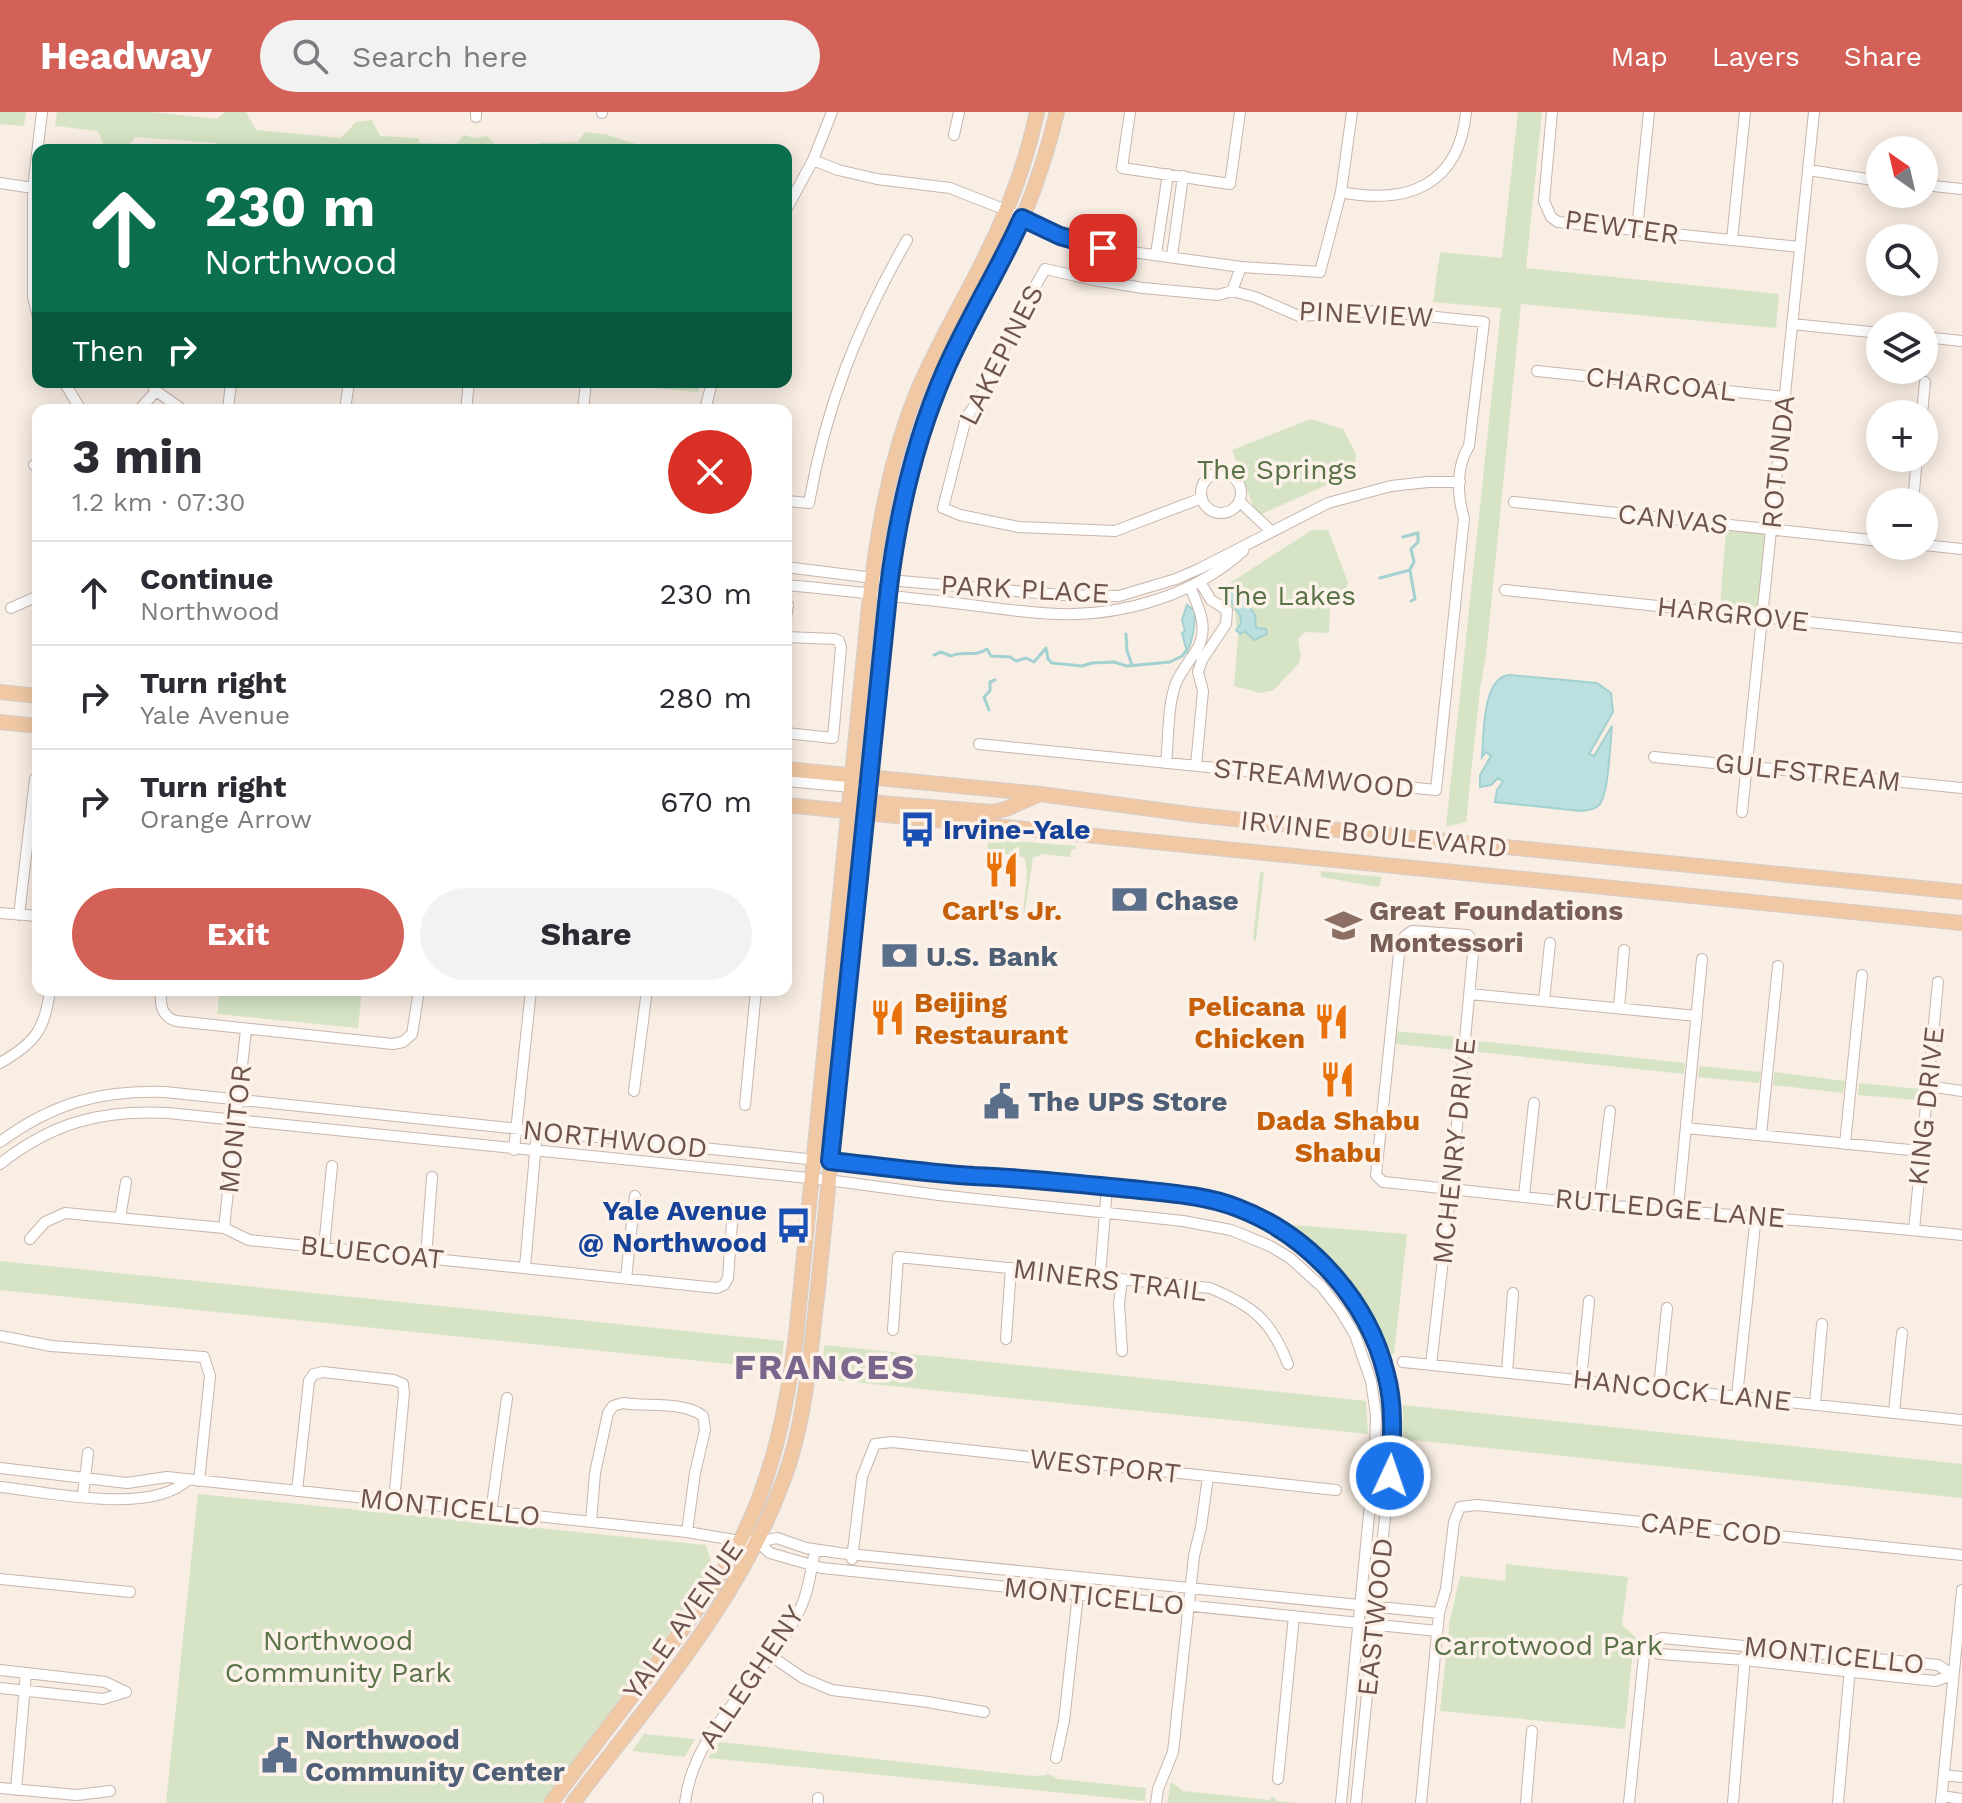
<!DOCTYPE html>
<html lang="en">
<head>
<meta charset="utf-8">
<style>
	body { margin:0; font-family:"Work Sans",sans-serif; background:#f2f2f3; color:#2b2b33; height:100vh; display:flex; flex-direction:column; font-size:30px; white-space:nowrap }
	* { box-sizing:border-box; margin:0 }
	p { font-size:26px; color:#7c7c81 }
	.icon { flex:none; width:44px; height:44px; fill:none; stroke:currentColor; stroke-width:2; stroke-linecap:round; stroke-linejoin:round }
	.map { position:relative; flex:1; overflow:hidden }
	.details { position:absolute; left:32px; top:292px; width:760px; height:592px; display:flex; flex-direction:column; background:#fff; border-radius:16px; box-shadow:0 4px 20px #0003 }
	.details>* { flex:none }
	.hud { position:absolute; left:32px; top:32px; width:760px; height:244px; border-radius:16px; box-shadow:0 4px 20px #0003; background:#0b6e4f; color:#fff; overflow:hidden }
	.needle { width:52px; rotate:326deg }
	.buttons { position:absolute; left:1866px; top:24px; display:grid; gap:16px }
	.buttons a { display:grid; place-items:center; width:72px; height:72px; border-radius:50%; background:#fff; box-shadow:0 4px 20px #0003; font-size:40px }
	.pin { position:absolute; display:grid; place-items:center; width:68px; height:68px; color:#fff; margin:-34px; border-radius:16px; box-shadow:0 4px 12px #0006 }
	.me { position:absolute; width:88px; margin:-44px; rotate:3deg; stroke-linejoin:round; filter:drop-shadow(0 0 6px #0008) }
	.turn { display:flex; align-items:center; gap:28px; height:168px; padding:0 40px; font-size:36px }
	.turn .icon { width:104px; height:104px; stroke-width:2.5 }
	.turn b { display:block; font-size:56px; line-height:68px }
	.then { display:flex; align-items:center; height:76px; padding:0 40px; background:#0003; gap:16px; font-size:30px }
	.round { display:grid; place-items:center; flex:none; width:84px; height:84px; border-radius:42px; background:#f2f2f3 }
	.summary { display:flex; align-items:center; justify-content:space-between; height:136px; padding:0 40px }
	h1 { font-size:48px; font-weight:700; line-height:60px }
	.button { display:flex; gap:16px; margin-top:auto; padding:16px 40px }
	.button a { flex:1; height:92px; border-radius:48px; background:#d46158; color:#fff; font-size:32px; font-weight:700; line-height:92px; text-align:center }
	.button a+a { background:#f2f2f3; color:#2b2b33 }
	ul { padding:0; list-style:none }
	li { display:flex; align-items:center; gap:24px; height:104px; padding:0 40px; border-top:2px solid #e1e1e2 }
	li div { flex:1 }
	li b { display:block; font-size:30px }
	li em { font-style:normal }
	header { display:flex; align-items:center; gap:48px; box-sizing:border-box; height:112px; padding:0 40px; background:#d46158; color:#fff }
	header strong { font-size:38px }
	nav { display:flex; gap:44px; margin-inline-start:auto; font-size:28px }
	.search { width:560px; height:72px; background:#f2f2f3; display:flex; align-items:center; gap:20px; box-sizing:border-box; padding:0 28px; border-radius:44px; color:#7c7c81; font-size:30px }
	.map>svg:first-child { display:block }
	.green { fill:#d6e4c5 }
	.water { fill:#bbe0df; stroke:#a3d0d0; stroke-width:2 }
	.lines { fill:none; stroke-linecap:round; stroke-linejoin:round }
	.stream { stroke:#a3d0d0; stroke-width:3 }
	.minor-casing { stroke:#c8b5ac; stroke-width:12 }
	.major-casing { stroke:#d4ccca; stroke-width:16 }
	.minor { stroke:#fff; stroke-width:10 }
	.major { stroke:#f0c8a4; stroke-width:14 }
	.route-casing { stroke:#114b97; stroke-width:20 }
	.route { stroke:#1a73e8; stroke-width:14 }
	.labels { text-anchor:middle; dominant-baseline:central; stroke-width:7; stroke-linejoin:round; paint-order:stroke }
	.street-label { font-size:28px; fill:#6e544d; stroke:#fcf2ea }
	.park-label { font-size:28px; fill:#5a7247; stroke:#fcf2ea }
	.transit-label { font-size:28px; font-weight:bold; fill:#164399; stroke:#fcf2ea; text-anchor:start }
	.service-label { font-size:28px; font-weight:bold; fill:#4e5e75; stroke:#fcf2ea; text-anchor:start }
	.food-label { font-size:28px; font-weight:bold; fill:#c56008; stroke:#fcf2ea }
	.education-label { font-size:28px; font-weight:bold; fill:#785e54; stroke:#fcf2ea; text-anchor:start }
	.district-label { font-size:36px; font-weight:bold; letter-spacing:2px; fill:#78658b; stroke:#fcf2ea }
</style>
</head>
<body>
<header>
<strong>Headway</strong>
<div class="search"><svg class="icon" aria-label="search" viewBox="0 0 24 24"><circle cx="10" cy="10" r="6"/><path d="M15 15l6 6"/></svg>Search here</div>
<nav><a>Map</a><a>Layers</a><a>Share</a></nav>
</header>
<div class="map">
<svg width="1962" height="1691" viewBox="0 0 1962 1691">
	<rect width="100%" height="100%" fill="#f9eee4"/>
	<path class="green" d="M0 0H26L24 14 0 12Z
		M57 0H152L217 7 225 0H246L256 18 341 26 356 10 372 8 380 24 419 26V31L456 32 464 23 475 26 487 24 500 38H218L216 31 135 25 126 38 105 36 98 19 55 14Z
		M1518 0H1542L1526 156 1779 182 1776 216 1521 192 1486 543 1480 577 1466 710 1446 715 1501 196 1433 190 1440 140 1502 146Z
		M585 20 608 23 654 38H536L538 31 578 30Z
		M644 270H701L698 280 643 275Z
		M1311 307 1343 317 1356 342 1354 361 1257 404 1232 338Z
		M1312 418H1328L1348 470 1345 484 1330 488 1329 521 1306 520 1298 526 1301 545 1298 552 1274 578 1260 581 1234 574 1238 526 1235 500 1219 478Z
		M1726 419 1765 422 1759 496 1720 493Z
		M988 727 1076 734V737L1071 738 1070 745 1042 742 1033 746 1024 804C1022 787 1030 766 1025 747L1015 742H987Z
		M1263 759 1264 761 1256 829 1253 827 1260 761Z
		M1321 759 1382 765 1379 775 1321 765Z
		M220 878H362L358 916 217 902Z
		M1396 919 1457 925 1456 938 1395 932Z
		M1470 928 1685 951 1684 962 1469 939Z
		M1699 954 1761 960 1759 971 1698 965Z
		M1774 960 1845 969 1843 981 1773 973Z
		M1859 971 1920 977 1919 988 1858 983Z
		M1292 1113 1407 1122 1394 1242H1391C1365 1179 1342 1157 1292 1113Z
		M0 1149 784 1229 780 1257 0 1178Z
		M824 1233 1366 1289 1368 1322 822 1267Z
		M1403 1293 1962 1352V1386L1403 1327Z
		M198 1382 706 1433 713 1455 667 1524 541 1691H166Z
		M1506 1452 1628 1465 1622 1513 1640 1529 1633 1538 1625 1617 1440 1599 1450 1508 1460 1464 1505 1469Z
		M644 1622 695 1627 685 1645 632 1639Z
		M720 1630 1032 1664 1046 1663 1047 1661 1058 1667 1146 1676 1145 1689 708 1646Z
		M1171 1670 1183 1679 1270 1688 1271 1685 1275 1686 1276 1689 1299 1691H1167Z"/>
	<path class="water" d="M1239 473 1245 480 1242 485 1255 503 1256 516 1266 517 1267 522 1254 528 1245 519 1241 522 1236 518 1241 512 1240 503 1224 480Z
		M1187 493 1195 499C1195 513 1193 528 1187 540L1182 521 1185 519 1182 508Z
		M1509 563 1597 571 1611 581 1613 600 1589 642 1594 644 1612 614C1610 630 1609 682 1599 693 1595 698 1587 698 1581 699L1495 690 1497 678 1503 670 1498 666 1491 673 1480 675V663L1491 644 1486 640 1482 645C1484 623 1482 566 1509 563Z"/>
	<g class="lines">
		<path class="stream" d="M1403 425 1418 421V430L1411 437 1414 450 1410 457
			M1380 466 1410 458 1415 487 1411 489
			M1126 522 1127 539 1132 553
			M934 543 941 540 951 544C964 538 974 546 987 537L991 544 1010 545 1016 549 1026 546 1034 550 1046 536 1048 547 1052 551 1082 554 1092 551 1114 550 1127 554 1170 550 1182 544 1186 539
			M989 598 984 585 990 579V570L995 568"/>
		<defs>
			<path id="minor" d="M476 0V5
				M602 0V1
				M1130 0 1122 56 1230 72 1240 0
				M1552 0 1544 89 1551 105 1558 110 1800 135
				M954 23 959 0
				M813 48 838 58 877 67 950 76 1006 98 1060 124 1103 136 1241 155 1320 160 1341 80 1352 0
				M1808 58 1880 69
				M0 71 33 76
				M1924 73 1962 77
				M1341 80C1407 93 1459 74 1466 0
				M786 98 813 48 832 0
				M1637 118 1649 0
				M1732 128 1745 0
				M1156 142 1168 62
				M1172 144 1183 64
				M1232 179 1241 155
				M38 205 33 185V76L42 0
				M1792 212 1880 221
				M1924 225 1962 229
				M1537 259 1785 285
				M64 270 81 298
				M150 270 156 279 183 298
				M139 298 156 279
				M228 298 231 270
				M345 298 349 270
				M466 298 469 270
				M583 298 586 270
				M705 298 712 270
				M1922 302 1925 270
				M34 353 38 357
				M1201 381a20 20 0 1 1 40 0a20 20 0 1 1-40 0Z
				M786 389 809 391C826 293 858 214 907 128
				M1239 389 1271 419
				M1514 390 1880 429
				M1913 390 1917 346
				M1924 433 1962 437
				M786 455 889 468 1062 483 1119 484 1176 467 1199 457 1328 391 1391 374 1428 370H1460
				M786 473C843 478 899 485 955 491 989 495 1024 501 1058 502 1124 504 1194 483 1243 439
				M1505 478 1962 526
				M11 496 38 484
				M786 506 788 493
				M786 525 835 527 839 529 841 535 833 626 786 621
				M979 632 1436 678 1464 406C1457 384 1456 354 1469 334L1484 210 1379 199 1299 204 1255 185 1232 179 1218 183 1143 176 1094 168 1045 157 1015 210 989 272 966 306 943 396 960 403 1019 415 1115 419 1202 386
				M1654 645 1962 676
				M1166 651C1169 626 1167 595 1176 571 1181 559 1189 550 1196 539 1210 517 1199 496 1190 475
				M1196 654 1203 579 1198 560 1202 548 1226 512 1227 498 1211 488 1200 470
				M786 669 851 675 855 673
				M1742 700 1814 0
				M0 801 38 804
				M19 803 35 667
				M161 878C160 892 161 904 176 909L393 932 403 930 412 922 419 878
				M1470 882 1697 904
				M1544 889 1550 831
				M1619 896 1624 838
				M0 951C35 931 45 918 50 878
				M1927 974 1962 979
				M634 979 647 878
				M745 993 756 878
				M1686 1016 1920 1039
				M1761 1023 1778 854
				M0 1030C53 991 100 978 165 980L914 1058C987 1065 1059 1069 1132 1077 1167 1081 1206 1083 1239 1096 1309 1124 1370 1189 1387 1263 1392 1287 1392 1312 1392 1336L1356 1691
				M1845 1032 1862 863
				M514 1038 531 878
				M0 1052C53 1010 101 998 168 1001L828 1068 939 1083 1183 1109 1231 1118 1270 1134 1290 1146 1322 1175 1340 1198 1355 1223 1371 1269 1376 1303 1375 1341 1341 1691
				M1524 1084 1534 991
				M1599 1092 1610 999
				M1678 1097 1702 847
				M120 1106 126 1070
				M224 1116 246 918
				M1914 1118 1938 870
				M30 1127 45 1110 65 1101 224 1116 249 1128 717 1176 724 1173 728 1166 733 1097
				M324 1135 332 1054
				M426 1145 432 1065
				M525 1155 537 1019
				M1100 1164 1107 1075
				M626 1166 635 1084
				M1122 1167 1119 1191 1122 1239
				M893 1218 898 1145 1210 1176C1253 1194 1271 1208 1288 1252
				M0 1224 51 1234 204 1245 210 1264 199 1369
				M1006 1227 1011 1156
				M1403 1250 1962 1308
				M1431 1253 1451 1077 1474 831 1468 823 1412 819 1405 824 1400 832 1376 1063 1383 1070C1464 1078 1545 1088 1627 1095 1739 1104 1850 1111 1962 1123
				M1507 1260 1513 1181
				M1581 1268 1589 1189
				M1659 1276 1667 1196
				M1737 1284 1756 1103
				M1815 1292 1822 1212
				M1894 1300 1902 1221
				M0 1356 127 1371 167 1365 687 1420 740 1429 758 1430 777 1426 806 1436 839 1441 1439 1501
				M0 1375C50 1380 151 1404 189 1367
				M297 1379 309 1269 314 1262 323 1260 394 1268 403 1272 404 1281 394 1389
				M83 1383 88 1341
				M491 1400 507 1286
				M591 1410 595 1361 608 1301 613 1294 623 1291C647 1295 683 1289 703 1304L705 1318 695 1361 687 1420
				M758 1430 770 1441 822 1456 1437 1519
				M852 1447 862 1365 875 1332 892 1330 1336 1378
				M0 1467 130 1480
				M1647 1537 1659 1542 1744 1548 1935 1569 1953 1563
				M771 1544 803 1566 832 1578 928 1590 984 1600
				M0 1558 105 1570 126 1580
				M0 1576 103 1587 126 1580
				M1056 1646 1064 1609 1078 1482
				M1944 1663 1962 1665
				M1278 1667 1294 1504
				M0 1676 77 1683 110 1679
				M16 1678 26 1561
				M1942 1684 1962 1687
				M685 1691C694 1613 768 1565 800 1497 809 1479 811 1457 815 1438
				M818 1691V1686
				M1156 1691 1158 1677 1173 1640 1194 1444 1201 1415 1208 1365
				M1421 1691 1439 1501 1446 1477 1454 1410 1460 1395 1477 1393 1962 1443
				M1526 1691 1532 1619
				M1629 1691 1644 1544 1651 1532 1662 1526 1938 1553 1953 1563
				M1733 1691 1745 1544
				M1838 1691 1850 1555
				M1941 1691 1962 1478"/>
			<path id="major" d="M0 580 38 584
				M0 610 38 614
				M786 657 1040 682 1196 703 1404 725 1962 780
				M862 692 867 690 992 700 1006 697 1040 682
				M786 693 1962 811
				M551 1691C586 1644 622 1597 658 1550 687 1511 718 1472 740 1429 773 1365 787 1294 796 1224L869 494C877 421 889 349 917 280 936 235 961 193 983 149 1007 102 1026 52 1037 0
				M573 1691C654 1584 748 1480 790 1349 807 1293 811 1234 818 1176L888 483C898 405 913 330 945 258 961 223 982 190 1000 155 1025 106 1044 54 1057 0"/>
		</defs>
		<use href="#minor" class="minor-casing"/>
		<use href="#major" class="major-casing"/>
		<use href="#minor" class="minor"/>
		<use href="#major" class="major"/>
	</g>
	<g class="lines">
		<defs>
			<path id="route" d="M1103 136 1060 124 1022 106C999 158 968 206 945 259 914 330 897 405 888 483L830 1049C878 1054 926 1061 974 1064 1027 1066 1079 1072 1131 1077 1167 1081 1205 1083 1238 1096 1309 1123 1368 1188 1386 1262 1395 1295 1392 1331 1390 1364"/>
		</defs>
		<use href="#route" class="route-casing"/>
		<use href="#route" class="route"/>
	</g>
	<defs>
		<symbol id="bus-bare" viewBox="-9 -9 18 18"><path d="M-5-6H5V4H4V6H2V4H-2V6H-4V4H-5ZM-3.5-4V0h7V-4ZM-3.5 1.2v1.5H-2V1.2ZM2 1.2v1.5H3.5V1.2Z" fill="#1a4fb4" stroke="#fcf2ea" stroke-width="2.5" paint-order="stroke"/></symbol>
		<symbol id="restaurant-bare" viewBox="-9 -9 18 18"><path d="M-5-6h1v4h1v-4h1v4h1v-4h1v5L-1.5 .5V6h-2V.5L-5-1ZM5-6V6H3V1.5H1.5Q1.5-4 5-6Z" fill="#e8710a" stroke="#fcf2ea" stroke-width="2.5" paint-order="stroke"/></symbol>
		<symbol id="bank-bare" viewBox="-9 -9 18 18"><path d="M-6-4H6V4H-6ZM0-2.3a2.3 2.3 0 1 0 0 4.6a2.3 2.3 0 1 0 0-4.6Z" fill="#5c6f8a" stroke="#fcf2ea" stroke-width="2.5" paint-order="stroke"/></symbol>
		<symbol id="school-bare" viewBox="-9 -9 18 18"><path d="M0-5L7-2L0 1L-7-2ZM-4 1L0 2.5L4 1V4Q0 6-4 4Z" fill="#8d6e63" stroke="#fcf2ea" stroke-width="2.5" paint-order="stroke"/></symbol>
		<symbol id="civic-bare" viewBox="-9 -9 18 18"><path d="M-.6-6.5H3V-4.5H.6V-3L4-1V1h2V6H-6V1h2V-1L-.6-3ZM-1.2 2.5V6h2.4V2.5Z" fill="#5c6f8a" stroke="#fcf2ea" stroke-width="2.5" paint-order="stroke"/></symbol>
	</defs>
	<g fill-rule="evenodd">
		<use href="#bus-bare" x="892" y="692" width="51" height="51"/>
		<use href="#restaurant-bare" x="976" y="732" width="51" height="51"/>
		<use href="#bank-bare" x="1104" y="762" width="51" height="51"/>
		<use href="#school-bare" x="1318" y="788" width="51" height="51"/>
		<use href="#bank-bare" x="874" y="818" width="51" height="51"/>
		<use href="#restaurant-bare" x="862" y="880" width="51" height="51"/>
		<use href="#restaurant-bare" x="1306" y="884" width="51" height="51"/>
		<use href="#restaurant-bare" x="1312" y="942" width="51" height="51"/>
		<use href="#civic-bare" x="976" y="964" width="51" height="51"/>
		<use href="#bus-bare" x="768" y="1088" width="51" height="51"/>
		<use href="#civic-bare" x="254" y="1618" width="51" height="51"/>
	</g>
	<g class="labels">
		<g class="street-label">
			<text transform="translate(1622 115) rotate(8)">PEWTER</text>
			<text transform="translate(1366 202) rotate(3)">PINEVIEW</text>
			<text transform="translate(1001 243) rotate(-63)">LAKEPINES</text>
			<text transform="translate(1661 272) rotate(6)">CHARCOAL</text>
			<text transform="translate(1778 350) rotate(-84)">ROTUNDA</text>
			<text transform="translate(1673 407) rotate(6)">CANVAS</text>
			<text transform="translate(1025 477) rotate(3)">PARK PLACE</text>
			<text transform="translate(1733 502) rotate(6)">HARGROVE</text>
			<text transform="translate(1808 660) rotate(6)">GULFSTREAM</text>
			<text transform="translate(1314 666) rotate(6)">STREAMWOOD</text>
			<text transform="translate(1374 722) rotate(6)">IRVINE BOULEVARD</text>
			<text transform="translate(1926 994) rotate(-84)">KING DRIVE</text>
			<text transform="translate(235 1017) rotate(-84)">MONITOR</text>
			<text transform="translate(615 1027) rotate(6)">NORTHWOOD</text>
			<text transform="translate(1454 1039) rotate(-84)">MCHENRY DRIVE</text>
			<text transform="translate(1670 1096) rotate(5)">RUTLEDGE LANE</text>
			<text transform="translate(372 1140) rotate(6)">BLUECOAT</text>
			<text transform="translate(1110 1168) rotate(7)">MINERS TRAIL</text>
			<text transform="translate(1682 1278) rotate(6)">HANCOCK LANE</text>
			<text transform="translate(1105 1354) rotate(6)">WESTPORT</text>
			<text transform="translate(450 1395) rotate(6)">MONTICELLO</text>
			<text transform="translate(1711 1417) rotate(6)">CAPE COD</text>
			<text transform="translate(1094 1484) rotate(6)">MONTICELLO</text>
			<text transform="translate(1375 1505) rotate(-84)">EASTWOOD</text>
			<text transform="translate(683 1508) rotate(-55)">YALE AVENUE</text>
			<text transform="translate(1834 1543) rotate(6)">MONTICELLO</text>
			<text transform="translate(751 1565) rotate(-56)">ALLEGHENY</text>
		</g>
		<g class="park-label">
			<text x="1277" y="357">The Springs</text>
			<text x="1287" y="483">The Lakes</text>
			<text x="338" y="1528">Northwood<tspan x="338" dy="32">Community Park</tspan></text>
			<text x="1548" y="1533">Carrotwood Park</text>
		</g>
		<g class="transit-label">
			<text x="943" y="717">Irvine-Yale</text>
			<text x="767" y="1098" text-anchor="end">Yale Avenue<tspan x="767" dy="32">@ Northwood</tspan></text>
		</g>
		<g class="service-label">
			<text x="1155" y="788">Chase</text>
			<text x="926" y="844">U.S. Bank</text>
			<text x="1028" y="989">The UPS Store</text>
			<text x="305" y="1627">Northwood<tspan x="305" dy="32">Community Center</tspan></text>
		</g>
		<g class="food-label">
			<text x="1002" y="798">Carl's Jr.</text>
			<text x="914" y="890" text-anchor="start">Beijing<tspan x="914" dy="32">Restaurant</tspan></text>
			<text x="1305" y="894" text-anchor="end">Pelicana<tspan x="1305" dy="32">Chicken</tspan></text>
			<text x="1338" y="1008">Dada Shabu<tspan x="1338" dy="32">Shabu</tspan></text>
		</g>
		<g class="education-label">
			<text x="1369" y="798">Great Foundations<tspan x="1369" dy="32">Montessori</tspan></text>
		</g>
		<g class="district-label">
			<text x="825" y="1255">FRANCES</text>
		</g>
	</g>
</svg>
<div class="buttons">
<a><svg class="needle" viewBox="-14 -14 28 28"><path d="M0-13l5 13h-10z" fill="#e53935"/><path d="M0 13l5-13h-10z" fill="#7c7c81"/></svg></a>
<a><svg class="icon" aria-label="search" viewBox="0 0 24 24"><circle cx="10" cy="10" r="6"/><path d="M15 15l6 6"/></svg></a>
<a><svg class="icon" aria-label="layers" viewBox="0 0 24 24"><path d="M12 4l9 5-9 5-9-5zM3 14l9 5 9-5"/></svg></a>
<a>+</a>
<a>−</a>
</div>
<div class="pin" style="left:1103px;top:136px;background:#d93025"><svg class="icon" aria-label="arrive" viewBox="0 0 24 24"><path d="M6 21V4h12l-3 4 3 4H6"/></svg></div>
<svg class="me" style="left:1390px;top:1364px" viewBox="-20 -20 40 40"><circle r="17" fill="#1a73e8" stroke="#fff" stroke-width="3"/><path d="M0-11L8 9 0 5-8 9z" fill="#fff"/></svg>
<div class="hud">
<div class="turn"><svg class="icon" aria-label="ahead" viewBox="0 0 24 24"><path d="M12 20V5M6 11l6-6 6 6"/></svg><div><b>230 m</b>Northwood</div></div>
<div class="then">Then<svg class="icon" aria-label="right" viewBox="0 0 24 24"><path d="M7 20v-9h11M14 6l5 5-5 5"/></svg></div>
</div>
<section class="details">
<div class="summary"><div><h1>3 min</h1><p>1.2 km · 07:30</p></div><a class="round" style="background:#d93025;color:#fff"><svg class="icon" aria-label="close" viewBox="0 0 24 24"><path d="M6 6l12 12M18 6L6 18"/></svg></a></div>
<ul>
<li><svg class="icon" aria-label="ahead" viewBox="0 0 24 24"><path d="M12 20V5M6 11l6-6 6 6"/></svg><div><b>Continue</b><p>Northwood</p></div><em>230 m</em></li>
<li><svg class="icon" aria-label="right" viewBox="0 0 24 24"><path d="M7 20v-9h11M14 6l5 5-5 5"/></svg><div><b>Turn right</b><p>Yale Avenue</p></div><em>280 m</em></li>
<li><svg class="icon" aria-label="right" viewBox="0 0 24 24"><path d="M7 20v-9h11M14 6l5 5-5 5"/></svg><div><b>Turn right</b><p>Orange Arrow</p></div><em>670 m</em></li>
</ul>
<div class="button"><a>Exit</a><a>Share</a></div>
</section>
</div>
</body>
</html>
